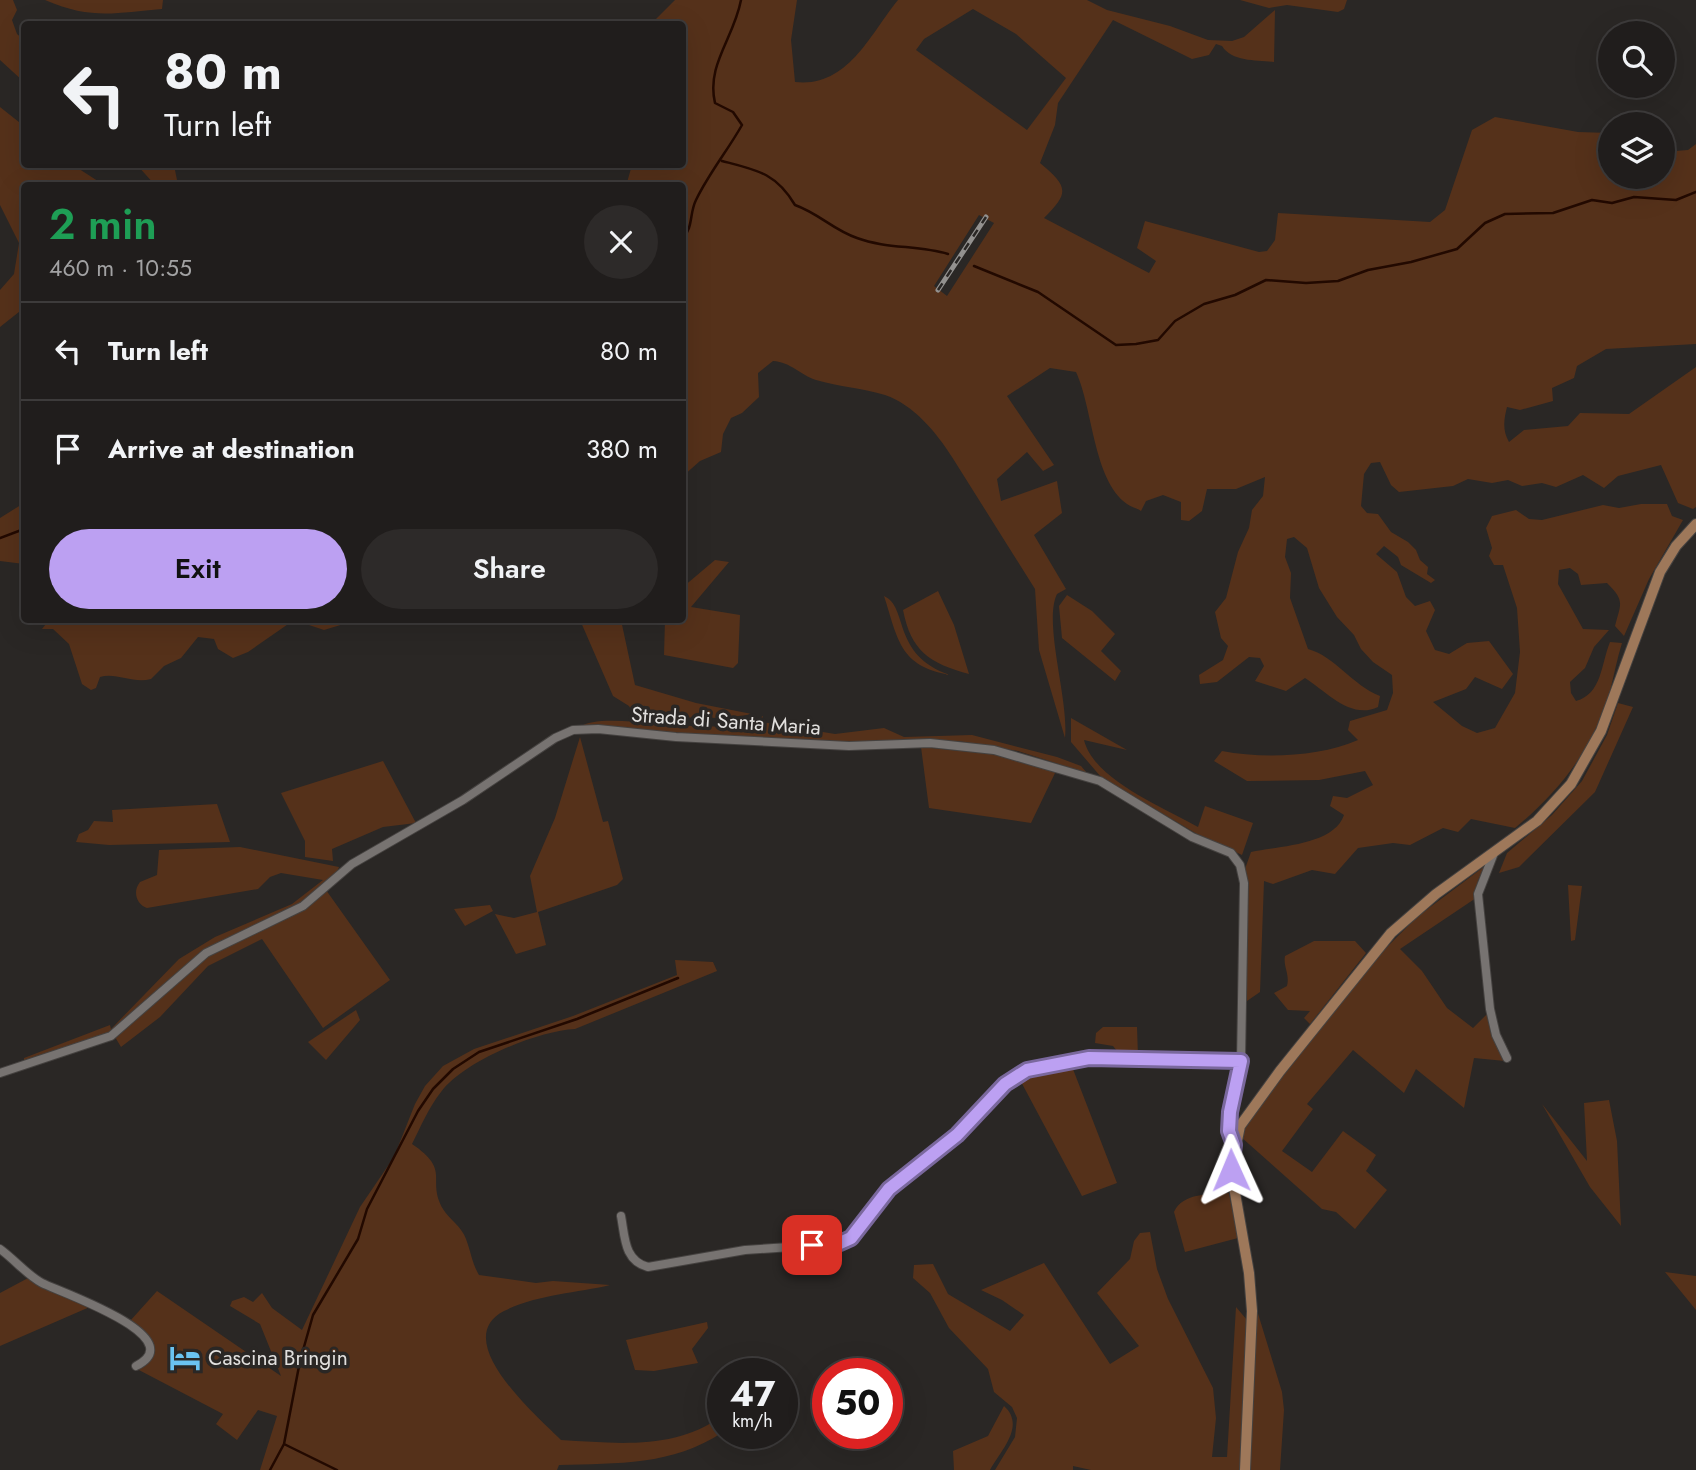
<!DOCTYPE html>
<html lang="en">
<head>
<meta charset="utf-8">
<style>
	body { margin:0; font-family:Jost,sans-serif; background:#2d2a29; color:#f1f3f6; height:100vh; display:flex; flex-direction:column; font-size:26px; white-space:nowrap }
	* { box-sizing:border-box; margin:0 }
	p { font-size:23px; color:#a2a2a3 }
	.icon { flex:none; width:38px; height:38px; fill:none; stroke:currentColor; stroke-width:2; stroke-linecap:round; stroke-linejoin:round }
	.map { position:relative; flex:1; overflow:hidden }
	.side { position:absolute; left:21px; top:182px; width:665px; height:441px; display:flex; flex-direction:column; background:#201d1c; border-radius:7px; box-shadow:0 7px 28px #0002,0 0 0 2px #3d3b3b }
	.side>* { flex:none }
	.banner { position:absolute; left:21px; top:21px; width:665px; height:147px; border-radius:7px; box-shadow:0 7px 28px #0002,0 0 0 2px #3d3b3b; background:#201d1c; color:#f1f3f6; overflow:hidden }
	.fabs { position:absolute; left:1598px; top:21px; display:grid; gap:14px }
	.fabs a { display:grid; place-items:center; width:77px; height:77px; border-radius:50%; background:#201d1c; box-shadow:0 7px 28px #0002,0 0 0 2px #3d3b3b; font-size:35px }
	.speed { position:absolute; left:707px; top:1358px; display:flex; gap:14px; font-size:35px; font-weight:700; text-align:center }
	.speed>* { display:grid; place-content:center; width:91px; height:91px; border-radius:50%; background:#201d1c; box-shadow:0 7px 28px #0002,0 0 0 2px #3d3b3b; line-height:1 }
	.speed small { font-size:18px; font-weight:400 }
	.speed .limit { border:10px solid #d22; background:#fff; color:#111 }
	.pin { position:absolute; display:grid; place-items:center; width:60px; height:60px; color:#fff; margin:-30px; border-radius:14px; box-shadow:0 4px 10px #0006 }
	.me { position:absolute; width:77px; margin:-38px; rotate:359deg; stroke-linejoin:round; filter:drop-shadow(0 0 5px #0008) }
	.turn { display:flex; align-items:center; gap:24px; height:147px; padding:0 28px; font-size:32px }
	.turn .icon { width:91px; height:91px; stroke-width:2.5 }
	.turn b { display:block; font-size:49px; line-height:60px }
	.round { display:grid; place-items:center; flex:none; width:74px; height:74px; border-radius:37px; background:#2d2a29 }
	.summary { display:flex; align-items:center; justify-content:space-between; height:119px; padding:0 28px }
	h1 { font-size:42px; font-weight:600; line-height:52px; color:#1e9e55 }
	.button { display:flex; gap:14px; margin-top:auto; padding:14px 28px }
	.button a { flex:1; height:80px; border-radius:42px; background:#bca0f2; color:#111; font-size:28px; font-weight:600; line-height:80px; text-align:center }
	.button a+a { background:#2d2a29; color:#f1f3f6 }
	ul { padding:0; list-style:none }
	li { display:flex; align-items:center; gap:21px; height:98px; padding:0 28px; border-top:2px solid #3d3b3b }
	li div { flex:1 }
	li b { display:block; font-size:26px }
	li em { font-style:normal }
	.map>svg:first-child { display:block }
	.green { fill:#55311a; fill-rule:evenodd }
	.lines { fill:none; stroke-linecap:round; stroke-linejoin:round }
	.stream { stroke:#220900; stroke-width:2.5 }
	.street-casing { stroke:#454240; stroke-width:10 }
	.secondary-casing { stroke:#454240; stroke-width:12 }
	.street { stroke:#777371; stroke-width:8 }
	.secondary { stroke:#9e785a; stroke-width:10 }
	.rail-casing { stroke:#93918f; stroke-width:5 }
	.rail { stroke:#2a2725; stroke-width:2.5; stroke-dasharray:8; stroke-linecap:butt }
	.route-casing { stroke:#7a689d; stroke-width:18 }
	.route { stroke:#bca0f2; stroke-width:12 }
	.labels { text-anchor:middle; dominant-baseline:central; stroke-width:7; stroke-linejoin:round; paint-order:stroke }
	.street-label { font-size:21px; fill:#e2e0de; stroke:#2a2725 }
	.poi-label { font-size:21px; fill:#e2e0de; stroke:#2a2725; text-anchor:start }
</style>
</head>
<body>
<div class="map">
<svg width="1696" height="1470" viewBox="0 0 1696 1470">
	<rect width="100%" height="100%" fill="#2a2725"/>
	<path class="green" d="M0 0H13L17 10 12 20 17 34 24 40V82L0 60Z
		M45 0H163L162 9C115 13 91 20 45 0Z
		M675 0H797L791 40 795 82C848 88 870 34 898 0H1087L1107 10 1170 26 1208 40 1232 41 1244 37 1275 10 1274 62C1257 60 1232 62 1222 46L1216 44 1209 55 1192 59 1113 20 1058 103 1055 125 1040 163C1069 187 1069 193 1044 218L1149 273 1156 261 1137 248 1145 221 1259 252 1267 251 1275 240 1278 213 1430 222 1445 210 1472 130 1495 117 1578 132 1610 133V177H1662L1663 152 1688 150 1696 144V344L1606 349 1577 366 1574 378 1552 388 1553 401 1520 410 1507 407C1504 419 1502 430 1509 442L1524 430 1568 426 1580 413 1629 414 1696 367V507L1693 509 1678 503 1661 465 1618 476 1604 488 1583 475 1556 487 1542 483 1522 486 1508 480 1492 483 1468 479 1453 486 1399 492 1391 485 1380 462 1371 463 1364 474 1361 506 1367 513 1378 514 1391 532 1408 542 1416 550 1420 560 1428 567 1427 574 1435 580 1431 583 1401 565 1398 557 1384 546 1376 554 1397 572 1406 597 1415 606 1430 601 1435 610 1426 631 1435 650 1449 654 1467 643 1489 641 1513 674 1502 689 1475 677 1466 689 1433 702 1462 726 1477 733 1495 728 1515 693 1520 652 1517 608 1503 565H1494L1489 556 1492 548 1486 528 1492 516 1516 510 1529 519 1542 520 1603 505 1619 508 1641 504H1667L1672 516 1683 520 1649 579 1624 636 1615 626C1621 603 1625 601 1607 583L1581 585 1578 574 1570 568 1559 570 1558 584 1583 629 1609 630 1594 647 1585 668 1570 682 1571 693 1576 701C1602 694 1601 664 1610 642L1622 643C1617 659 1614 675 1610 691 1594 747 1560 791 1515 828L1471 819 1458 832 1443 828 1410 845 1393 843 1358 848 1335 874 1312 870 1273 884 1264 881 1260 992 1247 1001 1245 869 1251 852C1279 846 1334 845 1344 815L1330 806 1333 796 1347 798 1373 785 1365 771 1319 780 1247 781 1214 761 1222 751C1263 759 1319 757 1358 740L1348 730 1350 721 1387 710 1393 693 1392 675 1373 662 1361 649 1354 635 1337 617 1319 588 1307 548 1294 537 1287 539 1285 557 1291 573 1290 598 1308 649C1336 657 1352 685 1380 696L1378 707C1351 720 1327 692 1305 678L1286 691 1255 681 1264 666 1260 658 1249 657 1217 682 1200 684 1199 675 1223 660 1228 646 1221 638 1215 612 1226 598 1238 552 1249 528 1252 510 1263 496 1265 477 1236 489H1207L1202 511 1189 521 1181 520V502L1163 495 1146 501 1141 511C1137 508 1131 507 1127 504 1093 480 1093 408 1076 372L1050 368 1007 396 1054 465 1043 471 1027 452 997 479 1001 501 1057 481 1062 513 1034 535 1066 589 1057 594C1043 623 1069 700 1065 738L1039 650 1035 589 952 457C936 432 914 405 885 395 863 388 839 387 816 380 800 375 791 362 773 361L758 373 759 397 742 413 731 418 723 434 721 452 700 461 683 476 682 186H626L632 165 682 164V24H651ZM973 9 1016 34 1066 78 1027 130 916 50 924 39ZM979 215 994 223 947 296 934 286Z
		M1240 0H1347L1344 9 1338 12 1287 5 1269 8Z
		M0 107 24 126V164L73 165 104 185 24 186V308L0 327V290L14 274 19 243 0 205Z
		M137 165H174L178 185H155Z
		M24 503V564L0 561V518Z
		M715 560 729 562 691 607 740 615 738 663 733 668 664 655 665 620H682L683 587Z
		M938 591 954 625 969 674C929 663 911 651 903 610Z
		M1067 595 1092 611 1115 634 1101 651 1121 671 1115 681 1062 638 1059 606Z
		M884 596C909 607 891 655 950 675 899 666 898 639 884 596Z
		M49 620H357L324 630 294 620 248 652 233 658 218 649 214 639 198 637 181 658 164 666 151 679C133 684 116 672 100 677L96 688 91 690 82 684 69 644 53 629H42Z
		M580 620H621L635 685 696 703 752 714 730 718 635 717 629 706 613 696Z
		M1618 703 1633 707 1595 792 1519 867 1499 873 1507 853 1552 815 1582 781 1607 735Z
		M763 716 762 722 835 734 884 728 904 737 972 735 1057 757 1081 766 1087 773 1018 751 959 741H820L580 727C605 707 723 743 763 716Z
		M1071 718 1127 750 1084 740C1094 780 1163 807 1198 827L1205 806 1253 823 1242 855 1197 834 1101 777 1071 742Z
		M580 737 603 822 608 821 623 879 617 885 538 912 546 945 516 954 495 914 514 918 537 912 530 876 555 818Z
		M921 747 992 754 1056 771 1031 823 929 808Z
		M383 761 416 823 383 827 332 849 333 861 305 857V841L281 793Z
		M217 804 230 842 109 845 76 842 79 834 88 830 94 821 113 822 112 810Z
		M240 847 339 867 336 875 319 892 289 912 204 951 109 1034 24 1061V1058L110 1025 111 1029 179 959 215 937 292 904 323 880 281 873 270 877 258 889 147 908C137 905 132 892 140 882L157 875 159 850Z
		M1489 863 1478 880 1476 898 1400 949 1422 971 1447 1008 1473 1028 1488 1013 1505 1061 1474 1058 1464 1108 1416 1069 1404 1093 1353 1050 1307 1104 1313 1109 1282 1151 1312 1172 1343 1131 1376 1155 1366 1171 1387 1190 1355 1229 1336 1212 1322 1209 1241 1137 1246 1126 1284 1074 1383 951 1417 917Z
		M1568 885 1582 886 1575 940 1571 941Z
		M326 890 390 980 323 1028 262 939 208 966 160 1017 121 1047 115 1037 198 962Z
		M490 905 493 911 465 926 454 909Z
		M1314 941H1355L1366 953 1310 1024 1304 1018 1310 1011 1288 1010 1274 993 1287 986C1290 974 1283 967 1285 956Z
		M675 960 713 962 717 971 575 1029C537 1031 464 1061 441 1092 429 1107 421 1126 412 1144 452 1171 426 1179 443 1209 449 1219 462 1227 466 1239 471 1252 472 1263 479 1275L536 1283 553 1281 610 1285C577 1293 535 1295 504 1311 448 1340 538 1417 561 1440 615 1443 676 1451 723 1415V1432C672 1466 618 1463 559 1465L557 1470H260L277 1416 258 1410 237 1440 216 1424 223 1414 137 1369 151 1354 130 1321 157 1291 281 1376 260 1324 230 1306 232 1301 244 1297 253 1302 262 1293 272 1308 302 1330 360 1207 394 1157 415 1104 425 1086 443 1066 474 1049 573 1016 677 975Z
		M356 1010 360 1020 326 1060 308 1042Z
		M1103 1027H1137L1138 1056H1121L1113 1046 1095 1043 1096 1033Z
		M1071 1064 1117 1183 1082 1196 1019 1078 1040 1069Z
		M1609 1100 1617 1141 1621 1226 1590 1187 1542 1104 1587 1161 1584 1103Z
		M1229 1193 1238 1238 1185 1252 1174 1212C1183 1192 1210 1195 1229 1193Z
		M1150 1232 1157 1269 1168 1299 1213 1388 1216 1418 1212 1457H1227L1236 1307 1247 1320 1240 1470H1091L1073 1466V1470H995L1015 1437 1017 1418 1012 1407 994 1392 988 1369 949 1328 930 1293 913 1278 914 1265 933 1264 948 1294 1010 1331 1024 1315 1002 1300 981 1290 1044 1263 1110 1364 1139 1346 1097 1293 1130 1259 1134 1241 1140 1233Z
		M1665 1272 1696 1276V1310Z
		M30 1277 92 1306 0 1346V1293Z
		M1256 1307 1282 1392 1284 1410 1280 1470H1249Z
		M707 1322 708 1328 692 1349 698 1363 654 1371 635 1370 626 1340Z
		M1004 1406C1026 1426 1001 1450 990 1470H954L953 1451 988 1436Z"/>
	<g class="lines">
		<path class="stream" d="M722 161C757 170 776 173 795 205 820 214 833 230 857 238 886 249 919 245 948 254
			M682 240C694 226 689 214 696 200 709 173 728 150 742 125L733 112 715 103C706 65 734 38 741 0
			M974 266 1038 292 1116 345 1136 344 1158 340 1175 321 1204 304 1235 295 1266 280 1306 283 1338 281 1368 270 1411 262 1457 249 1485 223 1505 214 1553 213 1592 200 1612 203 1634 197 1676 200 1696 192
			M0 538 24 529
			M284 1444 337 1470
			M270 1470 284 1444 300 1361 313 1315 358 1239 367 1209 418 1111 433 1089 453 1069 479 1052 577 1019 678 978"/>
		<defs>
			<path id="street" d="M1494 853 1478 894 1490 1009 1496 1035 1507 1058
				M0 1073 111 1036 206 953 303 906 352 864 463 800 555 738 573 730 598 729 676 737 849 746 930 743 994 750 1100 781 1192 837 1231 853 1240 865 1244 883 1241 1061 1229 1121 1234 1145
				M621 1216C625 1237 624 1261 648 1267L745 1250 836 1244 848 1240 889 1189 957 1135 1009 1081 1033 1068 1089 1058 1241 1061
				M0 1249C14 1259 27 1275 42 1283 57 1291 194 1337 136 1366"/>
			<path id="secondary" d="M1245 1470 1252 1311 1249 1273 1231 1170 1240 1126 1280 1071 1391 933 1436 894 1537 821 1571 784 1601 731 1660 572 1676 546 1696 524"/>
		</defs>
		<use href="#street" class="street-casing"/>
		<use href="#secondary" class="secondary-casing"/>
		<use href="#street" class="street"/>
		<use href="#secondary" class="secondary"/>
		<defs>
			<path id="rail" d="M938 290 986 217"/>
		</defs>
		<use href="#rail" class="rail-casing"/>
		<use href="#rail" class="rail"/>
	</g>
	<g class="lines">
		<defs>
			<path id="route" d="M812 1245 840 1243 851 1238 889 1189 957 1135 1005 1084 1027 1070 1089 1058 1241 1061 1230 1112 1229 1131 1234 1145 1231 1170"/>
		</defs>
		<use href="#route" class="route-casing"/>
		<use href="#route" class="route"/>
	</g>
	<defs>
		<symbol id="hotel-bare" viewBox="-9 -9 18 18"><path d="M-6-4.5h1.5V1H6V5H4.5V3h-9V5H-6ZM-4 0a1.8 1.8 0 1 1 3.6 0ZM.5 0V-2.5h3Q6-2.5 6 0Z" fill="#6ac3f1" stroke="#2a2725" stroke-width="2.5" paint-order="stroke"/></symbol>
	</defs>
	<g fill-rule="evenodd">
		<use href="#hotel-bare" x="163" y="1336" width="44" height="44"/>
	</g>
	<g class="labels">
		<g class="street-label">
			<text transform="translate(726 721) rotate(4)">Strada di Santa Maria</text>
		</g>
		<g class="poi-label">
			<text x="208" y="1358">Cascina Bringin</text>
		</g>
	</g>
</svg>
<div class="fabs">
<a><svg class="icon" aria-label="search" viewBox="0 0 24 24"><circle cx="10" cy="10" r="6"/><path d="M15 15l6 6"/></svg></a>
<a><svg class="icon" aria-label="layers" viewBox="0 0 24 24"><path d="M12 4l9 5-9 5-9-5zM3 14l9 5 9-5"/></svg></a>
</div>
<div class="speed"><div>47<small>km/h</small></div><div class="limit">50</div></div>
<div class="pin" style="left:812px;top:1245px;background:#d93025"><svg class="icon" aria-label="arrive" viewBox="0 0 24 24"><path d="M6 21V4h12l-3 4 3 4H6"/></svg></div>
<svg class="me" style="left:1231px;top:1170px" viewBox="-20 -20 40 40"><path d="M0-17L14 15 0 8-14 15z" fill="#bca0f2" stroke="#fff" stroke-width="4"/></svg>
<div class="banner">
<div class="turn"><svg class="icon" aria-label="left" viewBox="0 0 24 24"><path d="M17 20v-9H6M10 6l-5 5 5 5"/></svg><div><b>80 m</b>Turn left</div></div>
</div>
<section class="side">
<div class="summary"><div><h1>2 min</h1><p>460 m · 10:55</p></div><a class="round"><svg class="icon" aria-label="close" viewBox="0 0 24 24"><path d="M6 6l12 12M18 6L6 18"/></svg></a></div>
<ul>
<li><svg class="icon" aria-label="left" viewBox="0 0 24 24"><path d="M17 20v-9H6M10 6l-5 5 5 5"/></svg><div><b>Turn left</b></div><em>80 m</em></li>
<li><svg class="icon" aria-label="arrive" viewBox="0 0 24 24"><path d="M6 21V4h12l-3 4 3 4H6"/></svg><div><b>Arrive at destination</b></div><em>380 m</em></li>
</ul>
<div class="button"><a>Exit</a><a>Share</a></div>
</section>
</div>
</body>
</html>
